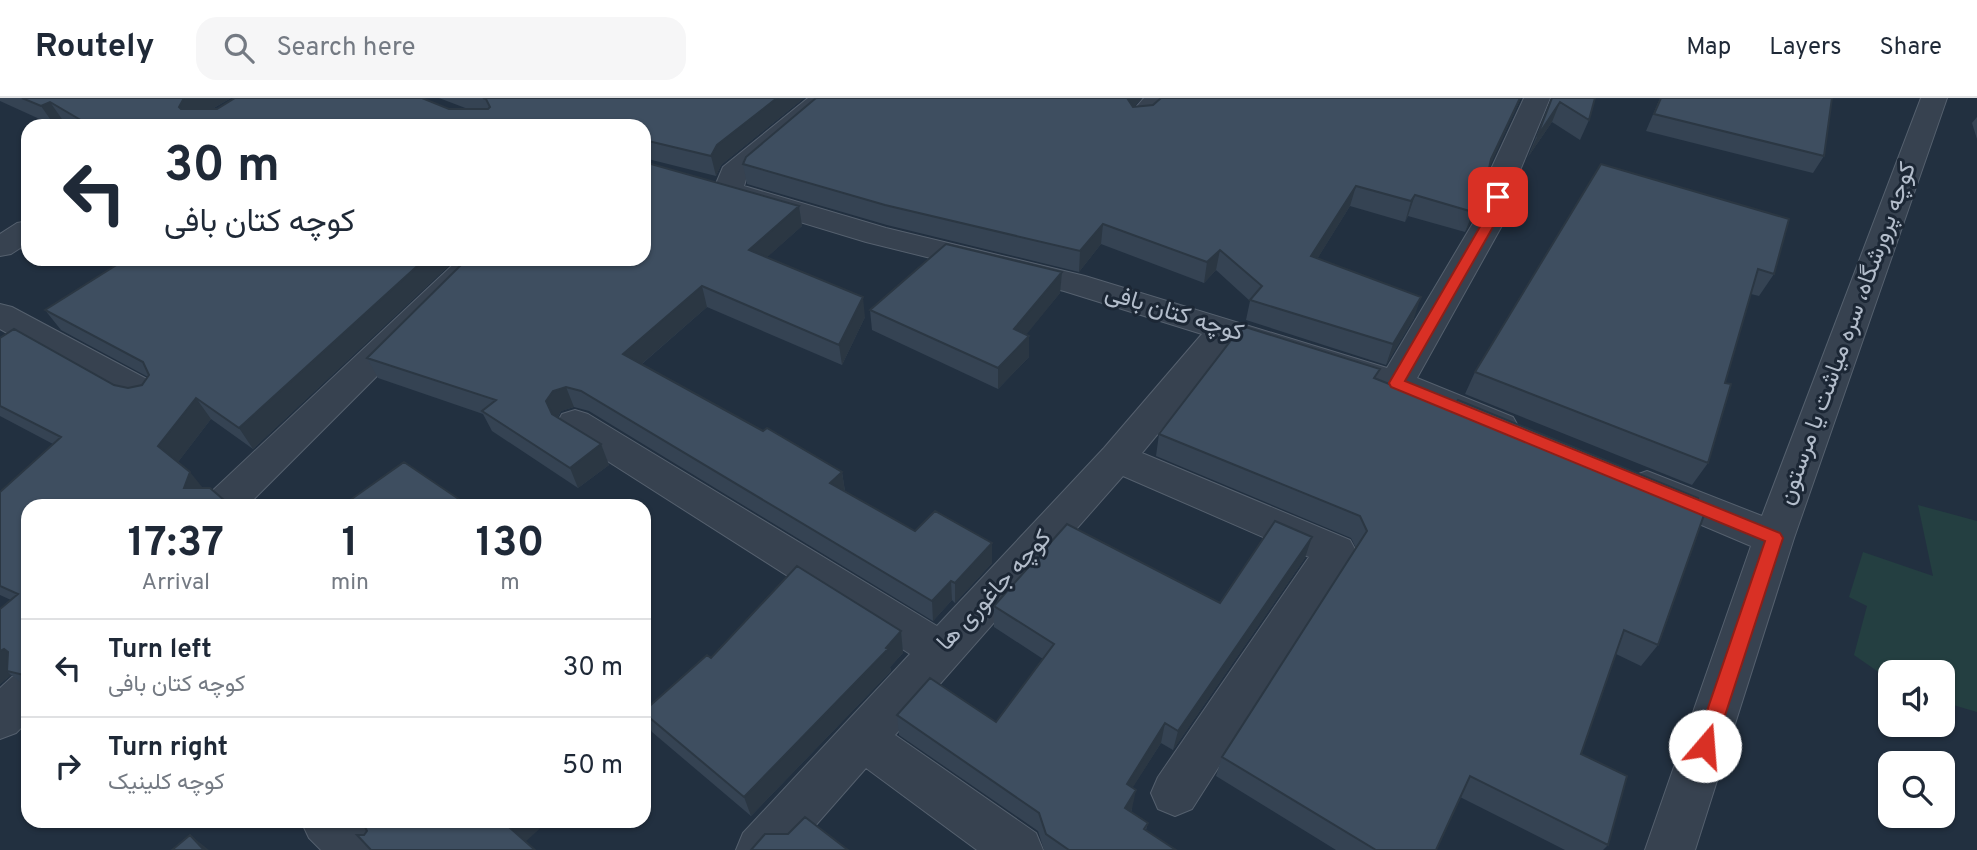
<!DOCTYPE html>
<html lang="en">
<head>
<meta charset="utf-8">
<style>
	body { margin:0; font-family:Overpass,Vazirmatn,sans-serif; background:#f6f6f7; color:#1f2937; height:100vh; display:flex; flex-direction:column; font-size:26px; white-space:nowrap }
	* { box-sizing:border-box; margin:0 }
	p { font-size:23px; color:#747a83 }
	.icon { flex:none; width:38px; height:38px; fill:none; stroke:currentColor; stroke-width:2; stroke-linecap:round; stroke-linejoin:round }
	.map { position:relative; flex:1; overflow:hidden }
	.panel { position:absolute; left:21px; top:401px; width:630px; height:329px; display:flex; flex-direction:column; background:#fff; border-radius:21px; box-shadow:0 2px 5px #0004 }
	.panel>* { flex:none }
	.guide { position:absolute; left:21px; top:21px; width:630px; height:147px; border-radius:21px; box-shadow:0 2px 5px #0004; background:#fff; color:#1f2937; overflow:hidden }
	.controls { position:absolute; left:1878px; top:562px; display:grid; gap:14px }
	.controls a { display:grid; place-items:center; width:77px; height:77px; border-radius:14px; background:#fff; box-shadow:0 2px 5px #0004; font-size:35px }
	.pin { position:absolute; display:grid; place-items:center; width:60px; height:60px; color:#fff; margin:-30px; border-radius:14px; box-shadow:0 4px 10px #0006 }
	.me { position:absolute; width:77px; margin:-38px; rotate:18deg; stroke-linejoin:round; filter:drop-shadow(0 0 5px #0008) }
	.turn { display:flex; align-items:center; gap:24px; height:147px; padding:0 28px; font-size:32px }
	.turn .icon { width:91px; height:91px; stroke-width:2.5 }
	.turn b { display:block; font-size:49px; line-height:60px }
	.eta { display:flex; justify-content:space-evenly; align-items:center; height:119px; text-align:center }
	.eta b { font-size:42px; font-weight:700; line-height:49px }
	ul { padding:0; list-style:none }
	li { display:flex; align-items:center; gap:21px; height:98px; padding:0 28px; border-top:2px solid #e0e1e3 }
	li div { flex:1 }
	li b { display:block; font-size:26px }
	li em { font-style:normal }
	header { display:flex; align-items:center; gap:42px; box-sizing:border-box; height:98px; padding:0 35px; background:#fff; border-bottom:2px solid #e0e1e3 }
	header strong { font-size:33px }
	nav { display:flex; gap:38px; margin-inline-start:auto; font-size:24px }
	.search { width:490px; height:63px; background:#f6f6f7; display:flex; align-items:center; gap:18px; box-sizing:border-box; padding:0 24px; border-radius:21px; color:#747a83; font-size:26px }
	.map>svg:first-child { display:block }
	.green { fill:#243f41 }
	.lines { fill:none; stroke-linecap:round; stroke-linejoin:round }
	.minor-casing { stroke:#55606e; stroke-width:2 }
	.minor { fill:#374250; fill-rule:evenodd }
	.wall { fill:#354353 }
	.shaded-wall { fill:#2b3743 }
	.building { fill:#3e4e60; stroke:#2b3743; stroke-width:2 }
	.route { fill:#d93025; stroke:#8d1f18; stroke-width:2 }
	.labels { text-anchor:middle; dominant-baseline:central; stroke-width:6; stroke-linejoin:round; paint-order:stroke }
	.street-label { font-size:24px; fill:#b3bdcb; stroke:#1c2735 }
</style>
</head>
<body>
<header>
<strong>Routely</strong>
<div class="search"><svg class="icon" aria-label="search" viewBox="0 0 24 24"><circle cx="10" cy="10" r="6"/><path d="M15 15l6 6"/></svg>Search here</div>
<nav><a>Map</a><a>Layers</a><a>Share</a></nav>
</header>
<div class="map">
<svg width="1977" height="752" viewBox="0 0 1977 752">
	<rect width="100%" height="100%" fill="#223040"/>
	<path class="green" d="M1918 407 1977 423V614L1943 604 1942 574H1890V582L1854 557 1867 508 1849 499 1863 454 1933 478Z"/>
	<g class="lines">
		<defs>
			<path id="minor" d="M808 0H837L747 78 744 88 886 130 1085 178 1387 270 1479 115 1486 82 1524 0H1550L1516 82 1509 115 1417 280 1513 319 1518 328 1513 337 1500 341 1487 337 1383 294 1232 246 1142 355 1350 442 1356 453 1192 711 1175 718 1158 711 1151 695 1158 679 1309 459 1123 378 895 637 1036 735 1043 752H977L866 670 794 752H736L743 735 910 556 562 334 557 325 562 316 575 312 588 316 937 528 1104 350 1202 236 1064 193 866 144 718 99 713 93 723 69Z
				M1144 0H1172C1162 16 1151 31 1131 26L1127 20Z
				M1921 0H1947L1794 440 1695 752H1645L1751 448 1633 398 1628 388 1633 378 1647 373 1762 418Z
				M28 123V145L11 156 0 158V136L17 125Z
				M459 161H494L247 408H202L208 397Z
				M0 206 12 209 158 287 163 296 158 305 145 308 132 305 0 231Z
				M28 573V623L16 635 0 641V590L12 579Z
				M301 723H362L375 735 382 752H321L309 740Z"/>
		</defs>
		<use href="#minor" class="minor-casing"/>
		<use href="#minor" class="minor"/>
	</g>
	<path class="wall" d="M0 0H231L212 11H468L439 0H804L721 67 716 78 644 60V28H71L64 24 55 28 0 3Z
		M1142 0 1134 9 1153 7 1161 0H1521L1490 67 1484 94 1477 114 1465 134 1408 118 1405 124 1350 108 1317 161 1414 220 1386 267 1246 222 1250 203 1216 172 1204 185 1101 146 1079 174 887 127 747 86 743 66Z
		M1552 0 1589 22 1580 42 1552 24 1528 59Z
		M1660 0H1832L1824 58 1813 75 1646 33Z
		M1977 19V41L1972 25Z
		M1601 66 1774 176 1759 198 1751 196 1725 285 1708 365 1692 387 1465 296 1475 274Z
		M799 108 802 128 767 159 865 219 842 267 707 209 642 266 763 333 842 374 845 393 915 433 992 465 955 505 952 502 933 523 589 313 574 309 561 313 558 319 601 346 609 367 578 390 492 333 483 316 378 280 367 260Z
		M126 161H456L253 351 211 321 178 364 28 408V590L11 577 0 586 11 502 0 497V394L53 346 0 318V240L114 287 128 290 142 287 148 279 61 232 45 212Z
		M1062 174 1060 195 1026 236 1029 259 998 291 872 232 870 212Z
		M1376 281 1658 547 1641 568 1616 556 1581 656 1608 747 1603 752H1565L1460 699 1436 752H1336L1216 678 1222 659 1356 450 1351 440 1156 358 1159 336Z
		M1305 460 1173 652 1161 645 1132 690V711L1131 714 1148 725 1146 732 1176 752H1044L1038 733 899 637 897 617 996 624 1043 561 994 529V508L1220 505Z
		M901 533 903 555 890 569 891 573 751 718 652 634 644 616V613L711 560Z"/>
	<path class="shaded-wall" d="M184 0H231L196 20 179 9Z
		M777 0H804L721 67 716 78 711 58 717 47Z
		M1127 0H1142L1124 20Z
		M1520 0H1521L1484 81 1491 61Z
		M50 4 64 24 55 28 41 8Z
		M1560 4 1552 24 1528 59 1537 39Z
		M151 24 154 28H143Z
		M1356 88 1350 108 1306 179 1311 158Z
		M1484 94 1477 114 1465 134 1473 114Z
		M1415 97 1408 118 1405 124 1411 103Z
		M799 108 802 128 753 172 749 152Z
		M1103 126 1101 146 1079 174 1080 153Z
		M1220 152 1216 172 1204 185 1207 164Z
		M425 161H456L253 351 239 330Z
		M1062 174 1060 195 1014 252V231Z
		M702 188 707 209 630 276 623 256Z
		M863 199 865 219 842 267 839 247Z
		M1421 199 1414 220 1386 267 1393 246Z
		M1029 238V259L998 291V270Z
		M566 289 574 309 561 313 555 324 546 303 553 293Z
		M196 300 211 321 175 368 158 348Z
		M601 346 609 367 578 390 570 370Z
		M190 374 207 395 184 390Z
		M842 374 845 394 830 385Z
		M1312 439 1305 460 1173 652 1178 633Z
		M992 445V465L955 505V485Z
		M951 483 952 502 933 523 932 503Z
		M901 533 903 555 890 569 891 573 751 718 744 699Z
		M4 551 27 571 7 573 11 577 0 586V553Z
		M1165 625 1161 645 1123 705 1127 686Z
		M1136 692 1132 711 1122 728 1125 710Z
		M516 723H548L522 747 509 729Z
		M190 737 209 752H204Z"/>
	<path class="building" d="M22 0H184L179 9 181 11H217L235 0H422L449 11H488L490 9 486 1 483 0H777L717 47 711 58 644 42V28H162L151 24 143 28H91L50 4 41 8Z
		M816 0H1127L1133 9 1153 7 1161 0H1520L1491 61 1484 94 1473 114 1415 97 1411 103 1356 88 1311 158 1421 199 1393 246 1250 202 1262 188 1220 152 1207 164 1103 126 1080 153 885 107 743 66 746 59Z
		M1552 0H1595L1589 22 1560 4 1537 39Z
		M1661 0H1832L1824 58 1654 16Z
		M644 64 799 108 749 152 863 199 839 247 702 188 623 256 763 333 767 330 842 374 830 385 915 433 935 413 992 445 955 485 951 483 932 503 581 293 566 289 553 293 546 303 552 316 601 346 570 370 482 313 496 302 367 260 467 161H644Z
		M1601 66 1789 121 1774 176 1758 171 1725 285 1731 286 1708 365 1475 274Z
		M946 146 1062 174 1014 231 1029 238 998 270 870 212Z
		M126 161H425L239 330 196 300 158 348 190 374 184 390H210L231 408H28V578L7 573 8 554 4 551 0 553V511L18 496 0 488V394L61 339 0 308V240L14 231 114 287 128 290 142 287 149 277 143 264 45 212Z
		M1242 228 1380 271 1374 280 1452 311 1458 302 1698 400 1695 410 1705 414 1658 547 1624 532 1581 656 1627 678 1608 747 1470 678 1436 752H1376L1222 659 1367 433 1360 418 1159 336Z
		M404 364 469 408H350L346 405Z
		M1275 423 1312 439 1178 633 1165 625 1127 686 1136 692 1125 710 1148 725 1144 731 1176 752H1069L1046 736 1039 715 897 617 930 580 996 624 1054 546 994 508 1067 426 1220 505Z
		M797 468 901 533 886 550 888 551 744 699 644 615V613L707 557 711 560Z
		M805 719 848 752H751L765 736H788Z
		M362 723H516L509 729 535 752H371L357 737H364L367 733Z
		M190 737 204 752H172Z"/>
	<path class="route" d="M1498 95 1504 99 1501 115 1405 283 1780 435 1783 440 1715 648 1712 654 1705 657 1698 654 1695 648 1765 443 1391 289 1389 285 1488 115 1491 99Z"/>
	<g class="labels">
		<g class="street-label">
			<text transform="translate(1174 216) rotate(17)">کوچه کتان بافی</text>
			<text transform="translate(1848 236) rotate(-70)">کوچه پرورشگاه، سره میاشت یا مرستون</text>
			<text transform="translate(995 493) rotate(-47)">کوچه جاغوری ها</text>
		</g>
	</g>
</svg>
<div class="controls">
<a><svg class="icon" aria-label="sound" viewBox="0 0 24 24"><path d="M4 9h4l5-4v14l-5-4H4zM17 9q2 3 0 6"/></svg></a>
<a><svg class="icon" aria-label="search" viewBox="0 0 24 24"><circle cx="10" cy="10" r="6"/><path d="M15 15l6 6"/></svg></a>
</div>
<div class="pin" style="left:1498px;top:99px;background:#d93025"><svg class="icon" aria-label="arrive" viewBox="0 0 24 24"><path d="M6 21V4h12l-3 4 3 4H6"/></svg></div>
<svg class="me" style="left:1705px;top:648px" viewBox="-20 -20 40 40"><circle r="19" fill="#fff"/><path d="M0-13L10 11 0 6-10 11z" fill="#d93025"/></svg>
<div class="guide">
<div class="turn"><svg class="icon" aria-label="left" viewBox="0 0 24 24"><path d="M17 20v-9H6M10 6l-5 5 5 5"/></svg><div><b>30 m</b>کوچه کتان بافی</div></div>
</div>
<section class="panel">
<div class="eta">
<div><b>17:37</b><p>Arrival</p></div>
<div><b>1</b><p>min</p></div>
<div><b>130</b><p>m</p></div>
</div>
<ul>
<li><svg class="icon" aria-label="left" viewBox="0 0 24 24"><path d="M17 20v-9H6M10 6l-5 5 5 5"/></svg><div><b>Turn left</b><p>کوچه کتان بافی</p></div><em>30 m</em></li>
<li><svg class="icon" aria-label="right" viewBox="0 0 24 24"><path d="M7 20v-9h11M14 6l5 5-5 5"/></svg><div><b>Turn right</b><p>کوچه کلینیک</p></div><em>50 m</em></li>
</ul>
</section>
</div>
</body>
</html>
